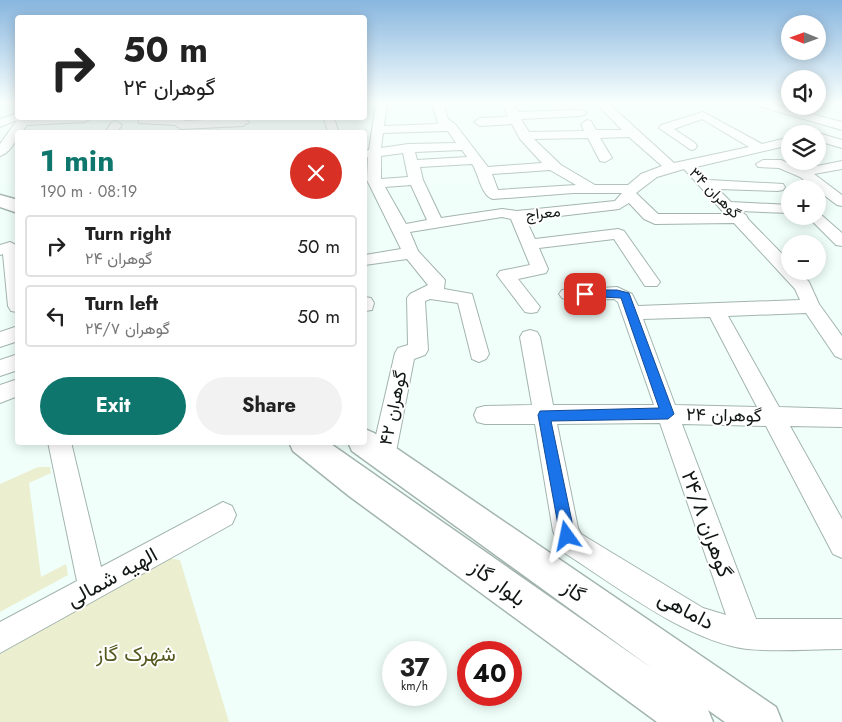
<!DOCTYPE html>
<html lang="en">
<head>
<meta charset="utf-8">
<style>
	body { margin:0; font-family:Jost,Vazirmatn,sans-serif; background:#f2f2f2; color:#222; height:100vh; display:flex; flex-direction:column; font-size:19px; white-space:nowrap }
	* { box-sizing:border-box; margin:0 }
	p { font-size:16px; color:#767676 }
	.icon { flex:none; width:28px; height:28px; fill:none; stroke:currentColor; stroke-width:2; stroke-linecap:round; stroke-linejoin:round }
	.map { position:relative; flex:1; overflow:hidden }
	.panel { position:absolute; left:15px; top:130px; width:352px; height:315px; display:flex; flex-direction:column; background:#fff; border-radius:5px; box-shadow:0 2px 12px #0003 }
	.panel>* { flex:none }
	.top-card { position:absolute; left:15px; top:15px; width:352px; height:105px; border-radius:5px; box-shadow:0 2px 12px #0003; background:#fff; color:#222; overflow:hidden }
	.needle { width:32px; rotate:271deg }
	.fabs { position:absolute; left:781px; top:15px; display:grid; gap:10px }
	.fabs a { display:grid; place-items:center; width:45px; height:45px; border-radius:50%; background:#fff; box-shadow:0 2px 12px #0003; font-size:25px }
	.speed { position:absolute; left:382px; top:641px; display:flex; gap:10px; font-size:25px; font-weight:700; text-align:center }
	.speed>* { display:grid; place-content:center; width:65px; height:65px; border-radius:50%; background:#fff; box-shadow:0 2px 12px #0003; line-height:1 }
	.speed small { font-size:12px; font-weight:400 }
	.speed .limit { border:8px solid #d22; background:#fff; color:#111 }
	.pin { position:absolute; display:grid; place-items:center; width:42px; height:42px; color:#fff; margin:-21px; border-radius:10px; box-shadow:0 2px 8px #0006 }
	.me { position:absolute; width:55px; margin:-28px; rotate:348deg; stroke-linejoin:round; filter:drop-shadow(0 0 4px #0008) }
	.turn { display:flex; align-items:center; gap:18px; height:105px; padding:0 25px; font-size:22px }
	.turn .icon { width:65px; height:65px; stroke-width:2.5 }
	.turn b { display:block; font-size:35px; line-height:42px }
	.round { display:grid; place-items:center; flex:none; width:52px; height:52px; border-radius:26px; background:#f2f2f2 }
	.headline { display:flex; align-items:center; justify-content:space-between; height:85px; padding:0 25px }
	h1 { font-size:30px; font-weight:700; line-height:38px; color:#0f766e }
	.cta { display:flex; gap:10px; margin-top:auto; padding:10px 25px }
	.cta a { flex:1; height:58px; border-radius:30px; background:#0f766e; color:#fff; font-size:20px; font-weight:700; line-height:58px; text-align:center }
	.cta a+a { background:#f2f2f2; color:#222 }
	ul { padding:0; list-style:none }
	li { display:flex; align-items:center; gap:15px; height:62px; margin:0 10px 8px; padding:0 15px; border:2px solid #e0e0e0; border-radius:5px }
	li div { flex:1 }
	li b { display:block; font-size:19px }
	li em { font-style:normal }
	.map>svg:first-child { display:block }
	.green { fill:#ebeecf }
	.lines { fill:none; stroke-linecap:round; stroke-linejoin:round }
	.minor-casing { stroke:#a3b4af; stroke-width:2 }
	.major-casing { stroke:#a3b4af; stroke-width:3 }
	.minor { fill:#fff; fill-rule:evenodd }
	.major { fill:#fff; fill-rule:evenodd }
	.route { fill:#1a73e8; stroke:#114b97 }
	.labels { text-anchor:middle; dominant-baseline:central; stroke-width:4; stroke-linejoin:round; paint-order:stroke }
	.far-street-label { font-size:15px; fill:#111715; stroke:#fff }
	.street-label { font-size:18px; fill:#111715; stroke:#fff }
	.near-street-label { font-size:21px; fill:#111715; stroke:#fff }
	.near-park-label { font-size:21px; fill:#55581e; stroke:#fff }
</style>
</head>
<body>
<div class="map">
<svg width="842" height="722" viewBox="0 0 842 722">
	<rect width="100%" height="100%" fill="#f0fffa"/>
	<path class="green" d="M38 467H50L51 473 29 483 41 577 66 564 68 575 0 612V484Z
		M168 558 180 560 229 722H0V651Z"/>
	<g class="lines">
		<defs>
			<path id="minor" d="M376 103H387L384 126 438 124 432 103H443L448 119 455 124 488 167 542 163 520 139 512 124 480 126 474 122 480 118 508 117 503 103H513L518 112 581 110 587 113 581 116 521 119 529 132 584 131 581 124 587 120 591 121 596 130H622L596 103H608L674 163 749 147 702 119 674 129 695 143 697 146 695 149 691 150 659 128 661 125 703 112 762 144 790 137V145L696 167 709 180 783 184 785 187 783 190 778 191 718 189 731 202 790 205V213L740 211 746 215 748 219 790 262V271H799L809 282 819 304 842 336V359L835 356 806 313 728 316 779 407 842 409V427L790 426 842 519V558L833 554 766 426 682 424 756 619H842V649C811 649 778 652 747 649 686 641 615 585 563 552L553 531 535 424H485L477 422 474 415 477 408 485 406 532 405 520 337 523 332 530 330 537 332 540 337 553 405H654L618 302 614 299 568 300 562 298 559 294 562 290 617 287 632 294 638 306 800 300 795 289 734 223 655 224 644 219 629 203 619 209 526 220 535 239 618 229 624 231 660 282 657 286H645L614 239 539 248 548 269 546 273 518 279 540 307 537 312 531 313 525 312 497 275 500 271 530 265 511 219 502 217 410 232 418 251 445 280 444 289 472 294 489 354 486 359 479 362 472 359 458 303 430 299 425 301 428 350 425 355 414 359 395 457 391 465 383 468 375 465 371 457 395 353 398 348 408 345 407 298 410 294 428 285 407 259 365 265V255L401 249 367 180 368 157 365 158V150H369ZM448 131 456 143 408 144 381 148 383 133ZM629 137 662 166 641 174 628 185H595L561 165 534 139 588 138 600 161 605 162 612 158 600 138ZM462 150 467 157 417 160 415 152ZM403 153 408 177 381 179V156ZM472 164C479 174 481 196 493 199L573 193H622L615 201 517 211 502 209 441 218 423 180 420 167ZM684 169 725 214H658L636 193 657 177ZM550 170 576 185 498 190 492 174ZM411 185 427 220 406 224 385 187ZM710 317 757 407 675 405 643 319ZM660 423 726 615 703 608 581 534 578 528 557 424Z
				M753 103H770L842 122V130L755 105Z
				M18 113V118H91L85 122 27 125 22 132H18C18 141 8 154 0 156V144L17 120 0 127V119Z
				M144 118H180L185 121 243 118 249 122 243 126 181 129 175 125 139 123V119Z
				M324 118H334L338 130 336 132H328Z
				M116 121 122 125 117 132H105L112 122Z
				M818 133 842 140V148L818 141 816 134Z
				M763 160H781L802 169 842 161V169L814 174 842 195V206L837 205 800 177 779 168 758 167 756 164Z
				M818 212 842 233V246L836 245 807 216H818Z
				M10 242 18 246 17 312 11 311 8 306 3 254 0 255V245Z
				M365 297 371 298 374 303 372 310 365 311Z
				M18 326V341L0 347V332Z
				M18 354V370L0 376V360Z
				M18 379V396L0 403V385Z
				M48 442H71L101 567 223 502 232 506 236 515 232 524 0 653V622L77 581Z"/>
			<path id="major" d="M0 195 18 200V213L0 207Z
				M365 429 374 433 776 707 782 722H725L708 710 713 722H657L349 496 293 451 289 442H328L653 669 352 451 348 442H365Z"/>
		</defs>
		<use href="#minor" class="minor-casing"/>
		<use href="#major" class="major-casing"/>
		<use href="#minor" class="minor"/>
		<use href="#major" class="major"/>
	</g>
	<linearGradient id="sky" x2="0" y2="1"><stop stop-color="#88b6df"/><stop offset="0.5" stop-color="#f8fffd"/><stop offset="1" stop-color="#f8fffd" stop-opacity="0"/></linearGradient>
	<rect width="842" height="204" fill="url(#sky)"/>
	<path class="route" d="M585 290H617L629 293 674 414 668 419 551 421 575 536 572 542 567 544 562 542 560 536 538 415 540 411 659 408 621 298 581 296 580 294Z"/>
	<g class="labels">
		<g class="far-street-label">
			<text transform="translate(715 193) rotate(45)">گوهران ۳۴</text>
			<text transform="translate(543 213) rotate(-6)">معراج</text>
		</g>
		<g class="street-label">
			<text transform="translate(393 408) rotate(-78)">گوهران ۴۲</text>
			<text transform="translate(724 415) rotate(1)">گوهران ۲۴</text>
		</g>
		<g class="near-street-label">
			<text transform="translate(707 524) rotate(70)">گوهران ۲۴/۸</text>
			<text transform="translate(112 577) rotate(-29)">الهیه شمالی</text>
			<text transform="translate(498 583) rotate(36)">بلوار گاز</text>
			<text transform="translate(574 591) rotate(35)">گاز</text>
			<text transform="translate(686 610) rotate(28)">داماهی</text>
		</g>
		<g class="near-park-label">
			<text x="136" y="654">شهرک گاز</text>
		</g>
	</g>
</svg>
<div class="fabs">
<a><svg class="needle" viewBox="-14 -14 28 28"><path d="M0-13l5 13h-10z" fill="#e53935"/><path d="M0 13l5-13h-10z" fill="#767676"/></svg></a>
<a><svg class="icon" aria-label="sound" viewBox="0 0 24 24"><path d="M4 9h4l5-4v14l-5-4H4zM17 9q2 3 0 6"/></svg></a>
<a><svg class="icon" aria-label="layers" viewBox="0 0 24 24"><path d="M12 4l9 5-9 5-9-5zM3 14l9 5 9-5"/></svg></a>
<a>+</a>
<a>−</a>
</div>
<div class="speed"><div>37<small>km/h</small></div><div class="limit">40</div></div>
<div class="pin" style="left:585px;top:294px;background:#d93025"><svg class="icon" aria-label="arrive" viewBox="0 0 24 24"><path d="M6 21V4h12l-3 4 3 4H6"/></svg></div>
<svg class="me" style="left:567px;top:536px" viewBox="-20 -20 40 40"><path d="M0-17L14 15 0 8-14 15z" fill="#1a73e8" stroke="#fff" stroke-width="4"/></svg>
<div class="top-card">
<div class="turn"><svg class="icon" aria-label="right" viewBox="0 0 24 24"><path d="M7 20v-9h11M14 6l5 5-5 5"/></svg><div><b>50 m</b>گوهران ۲۴</div></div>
</div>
<section class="panel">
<div class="headline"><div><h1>1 min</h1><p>190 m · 08:19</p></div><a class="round" style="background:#d93025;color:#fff"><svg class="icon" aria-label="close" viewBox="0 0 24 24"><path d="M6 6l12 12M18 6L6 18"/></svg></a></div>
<ul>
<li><svg class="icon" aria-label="right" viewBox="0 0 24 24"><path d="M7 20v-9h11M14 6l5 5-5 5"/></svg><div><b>Turn right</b><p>گوهران ۲۴</p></div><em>50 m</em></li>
<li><svg class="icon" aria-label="left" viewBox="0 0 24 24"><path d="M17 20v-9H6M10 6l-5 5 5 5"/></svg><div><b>Turn left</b><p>گوهران ۲۴/۷</p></div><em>50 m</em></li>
</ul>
<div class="cta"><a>Exit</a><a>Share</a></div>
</section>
</div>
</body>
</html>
